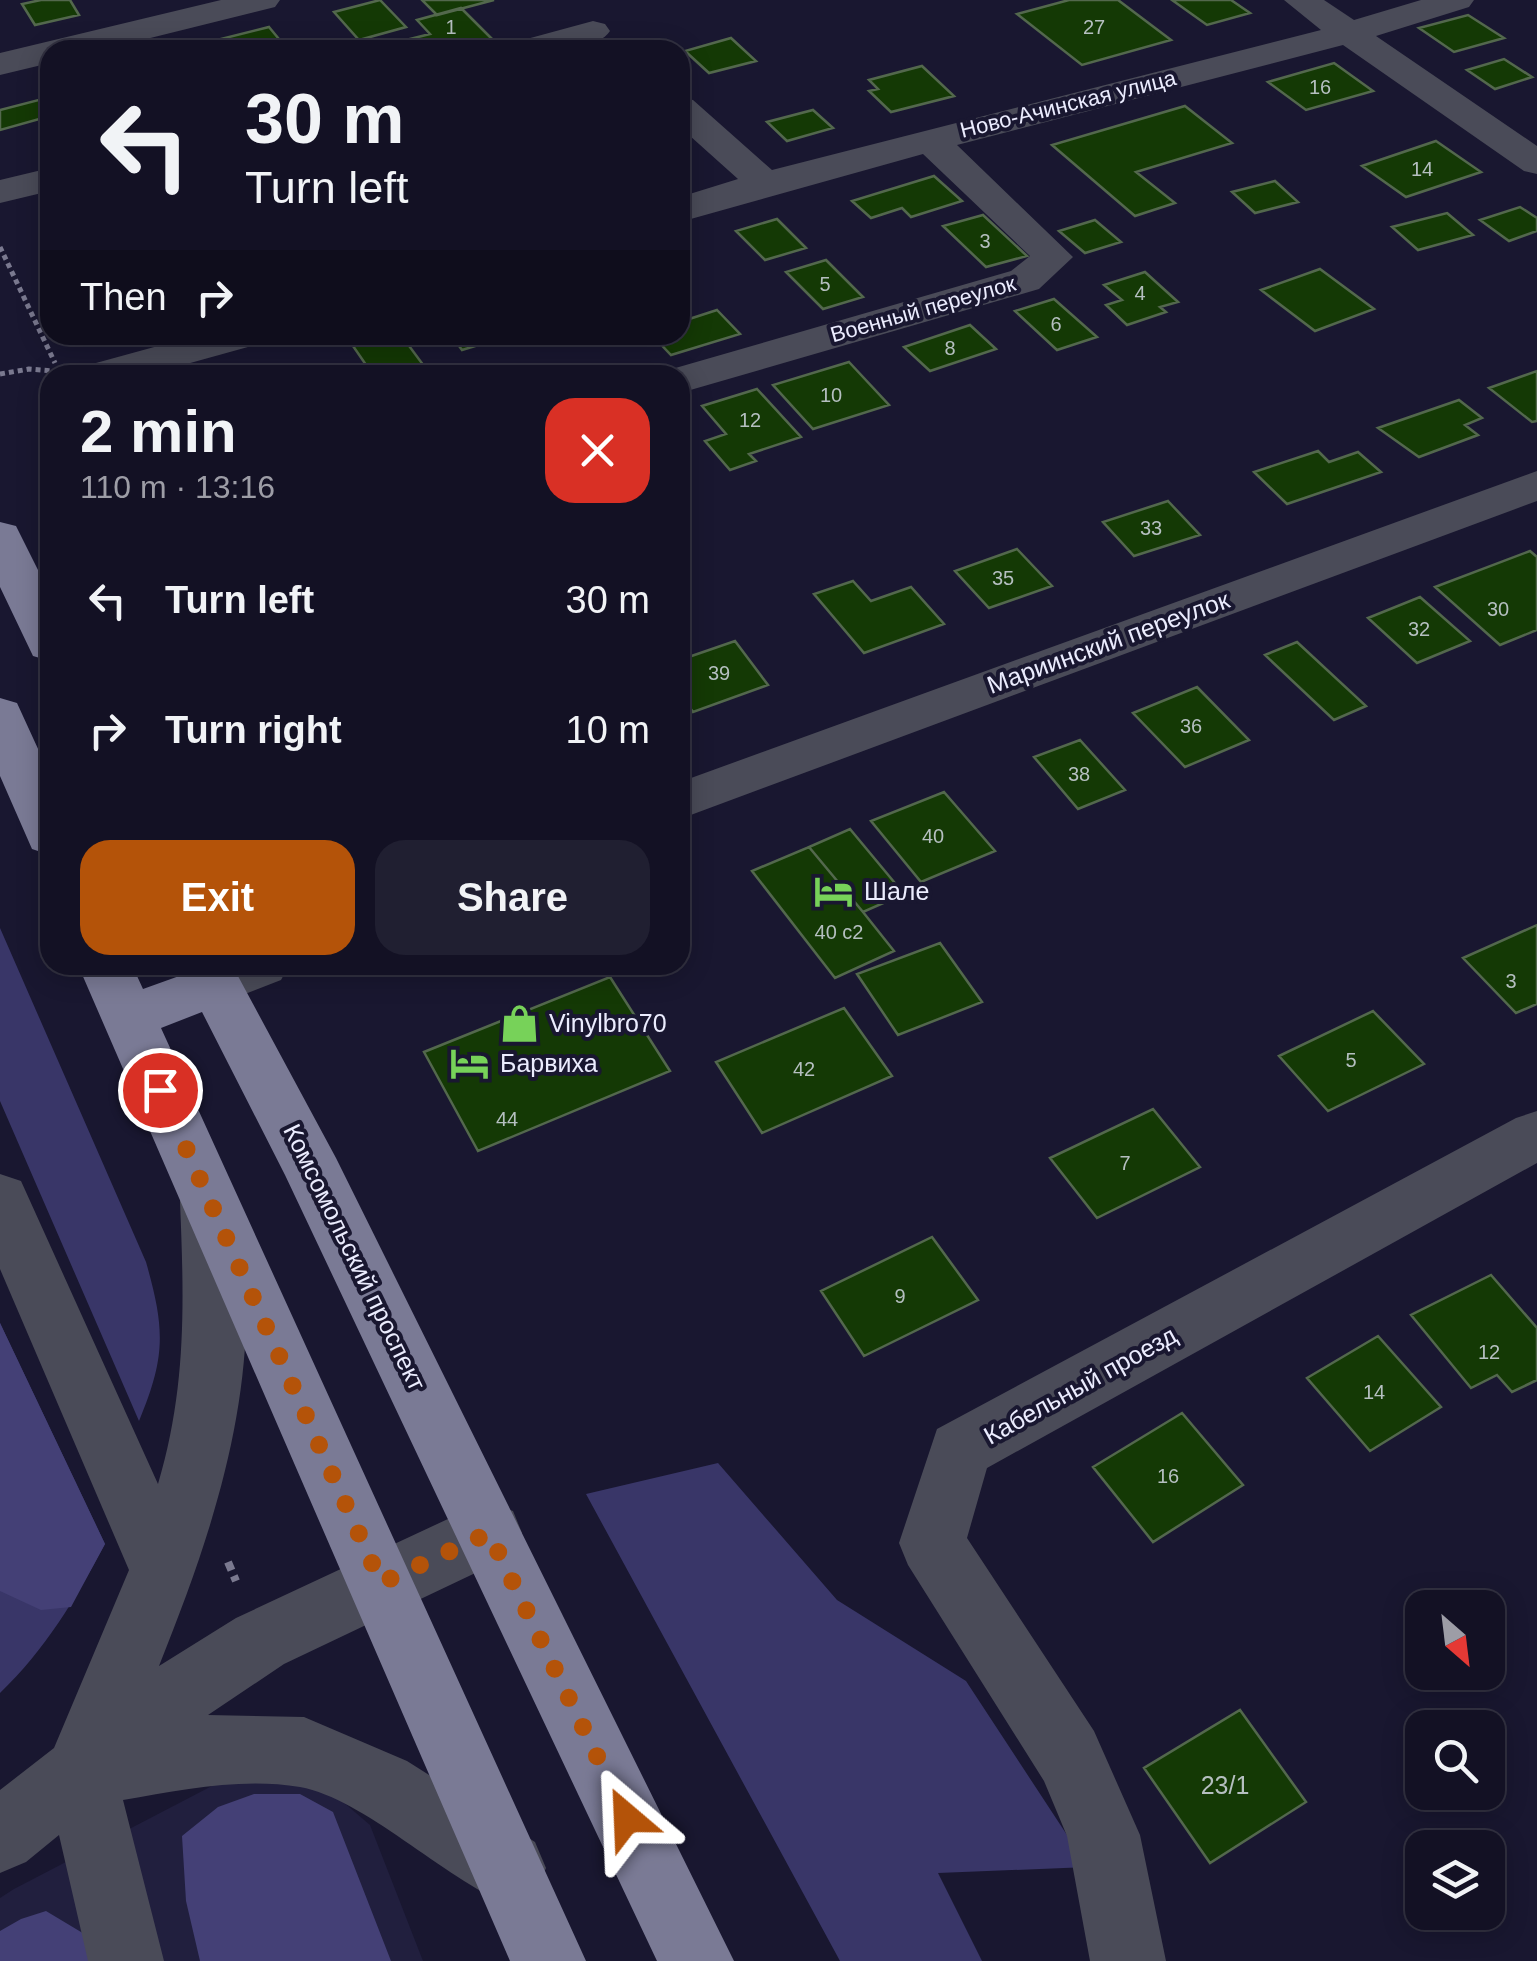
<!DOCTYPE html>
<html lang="en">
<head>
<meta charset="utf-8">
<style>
	body { margin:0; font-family:Arial,sans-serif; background:#201f31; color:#f1f3f6; height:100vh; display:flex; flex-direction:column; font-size:38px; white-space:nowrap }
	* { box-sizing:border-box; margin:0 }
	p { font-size:32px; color:#9d9da6 }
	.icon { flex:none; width:55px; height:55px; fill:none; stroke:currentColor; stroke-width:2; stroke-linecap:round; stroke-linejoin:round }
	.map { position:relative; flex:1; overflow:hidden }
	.sheet { position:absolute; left:40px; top:365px; width:650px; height:610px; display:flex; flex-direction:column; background:#131124; border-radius:30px; box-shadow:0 5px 25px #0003,0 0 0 2px #323141 }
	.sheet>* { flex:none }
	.hud { position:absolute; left:40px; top:40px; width:650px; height:305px; border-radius:30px; box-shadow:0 5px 25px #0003,0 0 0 2px #323141; background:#131124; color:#f1f3f6; overflow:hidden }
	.needle { width:65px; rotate:152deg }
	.buttons { position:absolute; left:1405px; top:1590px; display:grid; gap:20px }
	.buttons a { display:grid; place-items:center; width:100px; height:100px; border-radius:20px; background:#131124; box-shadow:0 5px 25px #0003,0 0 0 2px #323141; font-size:50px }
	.pin { position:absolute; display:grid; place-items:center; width:85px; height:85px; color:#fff; margin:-42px; border:5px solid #fff; border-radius:50%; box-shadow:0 2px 10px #0007 }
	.me { position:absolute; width:110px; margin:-55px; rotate:334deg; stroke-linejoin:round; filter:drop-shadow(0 0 8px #0008) }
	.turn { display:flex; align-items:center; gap:35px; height:210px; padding:0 40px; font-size:45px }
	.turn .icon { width:130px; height:130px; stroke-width:2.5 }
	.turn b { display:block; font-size:70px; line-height:85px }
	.then { display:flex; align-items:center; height:95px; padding:0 40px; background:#0003; gap:20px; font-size:38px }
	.round { display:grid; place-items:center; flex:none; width:105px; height:105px; border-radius:30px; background:#201f31 }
	.summary { display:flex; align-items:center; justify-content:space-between; height:170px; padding:0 40px }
	h1 { font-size:60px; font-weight:800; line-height:75px }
	.action { display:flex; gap:20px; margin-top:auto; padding:20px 40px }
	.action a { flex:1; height:115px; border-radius:30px; background:#b45309; color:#fff; font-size:40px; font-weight:800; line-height:115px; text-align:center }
	.action a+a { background:#201f31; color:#f1f3f6 }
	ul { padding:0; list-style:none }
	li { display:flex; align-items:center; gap:30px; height:130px; padding:0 40px }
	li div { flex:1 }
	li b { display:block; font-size:38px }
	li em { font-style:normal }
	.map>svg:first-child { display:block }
	.built { fill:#211f3e }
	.green { fill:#393668 }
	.forest { fill:#444076 }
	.building { fill:#143905; stroke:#53684d; stroke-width:2.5 }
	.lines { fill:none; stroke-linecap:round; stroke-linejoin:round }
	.path-far1 { stroke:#7a798f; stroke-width:5; stroke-dasharray:5 4; stroke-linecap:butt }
	.path { stroke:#7a798f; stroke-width:8; stroke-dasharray:9 6; stroke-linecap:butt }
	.minor { fill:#4a4b58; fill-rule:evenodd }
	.major { fill:#7a7a95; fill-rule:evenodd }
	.route { stroke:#b45309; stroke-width:18; stroke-dasharray:0 32.4 }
	.labels { text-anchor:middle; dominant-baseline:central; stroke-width:8; stroke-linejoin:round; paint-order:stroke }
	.number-label { font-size:20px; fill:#b5bfc0 }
	.far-street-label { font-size:22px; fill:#ebecfe; stroke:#191730 }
	.street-label { font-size:25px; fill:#ebecfe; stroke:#191730 }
	.poi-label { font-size:25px; fill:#ebecfe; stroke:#191730; text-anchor:start }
	.near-number-label { font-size:25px; fill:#b5bfc0 }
</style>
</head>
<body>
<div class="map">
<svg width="1537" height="1961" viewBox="0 0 1537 1961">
	<rect width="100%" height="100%" fill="#191730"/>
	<path class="built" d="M300 1765 370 1825 423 1961H0V1898L14 1889 233 1775Z"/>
	<path class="green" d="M0 928 146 1262C165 1329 166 1356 139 1421L0 1101Z
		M0 1323 105 1544C76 1598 45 1650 0 1693Z
		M718 1463 837 1600 966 1681 1088 1867 938 1873 982 1961H840L586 1494Z"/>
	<path class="forest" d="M0 1323 105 1544 71 1607 41 1610 0 1591Z
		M254 1794H300L333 1812 391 1961H200L186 1901 182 1836 218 1807Z
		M46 1911 96 1941 99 1961H0V1931L21 1919Z"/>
	<path class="building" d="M41 0H70L79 15 35 25 22 4Z
		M380 0 406 27 359 40 334 12Z
		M422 0H494L437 15Z
		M1069 0H1118L1171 40 1082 65 1017 14Z
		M1172 0H1231L1250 13 1207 25Z
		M461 8 495 42 467 50H391L386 45 430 34 417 20Z
		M1468 15 1504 38 1454 52 1419 28Z
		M269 27 288 50H225L217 40Z
		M731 38 756 61 709 73 685 51Z
		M1504 59 1532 77 1495 89 1467 70Z
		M1334 63 1373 91 1306 110 1268 82Z
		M922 66 954 96 891 112 869 91 878 89 869 80Z
		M50 97V116L0 130V110Z
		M1185 106 1232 143 1136 172 1175 203 1135 216 1052 145Z
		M813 110 833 128 787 141 767 122Z
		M1436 141 1481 172 1406 197 1362 166Z
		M934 176 962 201 911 217 902 208 871 218 852 201Z
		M1275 181 1298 202 1255 213 1232 192Z
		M1520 207 1537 218V231L1509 241 1480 220Z
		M1447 213 1473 235 1418 250 1392 227Z
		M983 215 1027 256 986 267 943 226Z
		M777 219 806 248 765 260 736 231Z
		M1095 220 1121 242 1085 253 1059 231Z
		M826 260 863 297 823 309 786 272Z
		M1320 269 1374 309 1315 331 1261 290Z
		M1145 272 1178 302 1160 307 1166 312 1127 325 1106 305 1122 300 1104 285Z
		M1054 299 1097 337 1057 350 1015 311Z
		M717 310 740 334 671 355 652 335H680V322Z
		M970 325 996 349 930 371 904 347Z
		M392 335H401L424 366 393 375H373L353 346Z
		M451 335H507L508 336 462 350Z
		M849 362 889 405 813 429 773 385Z
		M1537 371V421L1532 422 1489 388Z
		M757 389 801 437 749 454 756 461 730 470 705 441 726 434 702 406Z
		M1459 400 1482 418 1465 425 1478 435 1419 457 1378 428Z
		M1318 451 1329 462 1358 452 1381 472 1287 504 1254 472Z
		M1168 501 1200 535 1134 556 1103 522Z
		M1017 549 1052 586 989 608 955 571Z
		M1530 551 1537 557V630L1500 645 1435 587Z
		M853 581 871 601 911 587 944 624 864 653 814 594Z
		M1420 597 1470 641 1417 663 1368 618Z
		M735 641 768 685 693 712 680 694V660Z
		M1297 642 1366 706 1334 720 1265 655Z
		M1197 687 1249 740 1185 767 1133 713Z
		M1080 740 1125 790 1078 809 1034 757Z
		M944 792 995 851 921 882 871 821Z
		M850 829 904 894 863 912 809 847Z
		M809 847 863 912 894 951 835 978 752 871Z
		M1537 925V1004L1516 1013 1463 958Z
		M940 943 982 1002 898 1035 857 974Z
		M610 977 670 1071 478 1151 424 1052Z
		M844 1008 892 1076 762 1133 716 1062Z
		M1373 1011 1424 1064 1328 1111 1279 1056Z
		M1153 1109 1200 1167 1097 1218 1050 1158Z
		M932 1237 978 1300 864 1356 821 1291Z
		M1491 1275 1537 1328V1380L1512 1392 1497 1375 1471 1388 1411 1315Z
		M1378 1336 1441 1407 1370 1451 1307 1378Z
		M1182 1413 1243 1485 1153 1542 1093 1467Z
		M1240 1710 1306 1802 1210 1863 1144 1768Z"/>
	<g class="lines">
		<path class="path-far1" d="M0 247 55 363
			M0 374 29 369 53 371"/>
		<path class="path" d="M228 1562 236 1581"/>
		<path class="minor" d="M221 0H280L275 7 102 50H50V63L0 75V53Z
			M1284 0H1324L1354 20 1421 0H1474L1469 7 1376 36 1537 146V174L1524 171 1343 45 957 145 1073 257 1039 289 680 393V375H662L665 371 1011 271 1030 256 923 154 680 222V197L738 179 680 127V97L693 100 772 170 1321 30Z
			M593 21 605 24 610 31C594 55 533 50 506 50L512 43Z
			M50 168V191L0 203V180Z
			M198 335H265L259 344 147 375H79L85 366Z
			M1537 471V501L680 819V782Z
			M207 965H289L281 980 214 1006 195 1000 186 985 195 970Z
			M1537 1111V1163L987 1468 967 1538 1094 1731 1140 1835 1166 1961H1090L1067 1836 1044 1781 908 1565 899 1543 937 1429 1516 1118Z
			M0 1174 21 1181 158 1484C187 1386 184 1301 180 1201L189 1183 210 1176 231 1183C244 1209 242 1237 245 1265 255 1407 211 1536 159 1666L236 1618 465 1511 489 1502 513 1511 522 1533 513 1555 284 1664 208 1715 304 1717 407 1761 535 1842 546 1868 535 1894 509 1905C443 1878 365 1799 300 1787 242 1777 181 1790 123 1800L164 1961H88L59 1835 26 1862 0 1873V1790L54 1748 129 1570 0 1269Z"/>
		<path class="major" d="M0 522 16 526 50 594V661L33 656 0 587Z
			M0 698 17 703 50 775V855L32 849 0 776Z
			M78 965H132L143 989 182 975 177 965H232L336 1158 734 1961H657L285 1175 202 1012 161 1028 586 1961H510Z"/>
	</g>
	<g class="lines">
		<path class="route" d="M160 1090 381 1583 489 1533 627 1818"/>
	</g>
	<defs>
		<symbol id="hotel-bare" viewBox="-9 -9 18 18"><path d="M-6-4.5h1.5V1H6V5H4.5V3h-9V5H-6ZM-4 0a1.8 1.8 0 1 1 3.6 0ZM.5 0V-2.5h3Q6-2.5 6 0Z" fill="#77d259" stroke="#191730" stroke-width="2.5" paint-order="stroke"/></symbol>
		<symbol id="shop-bare" viewBox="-9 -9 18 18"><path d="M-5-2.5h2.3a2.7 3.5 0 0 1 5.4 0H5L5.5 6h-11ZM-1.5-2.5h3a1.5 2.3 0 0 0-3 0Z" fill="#77d259" stroke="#191730" stroke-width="2.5" paint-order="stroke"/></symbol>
	</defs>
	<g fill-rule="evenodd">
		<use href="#hotel-bare" x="806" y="864" width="55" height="55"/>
		<use href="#shop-bare" x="492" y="996" width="55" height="55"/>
		<use href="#hotel-bare" x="442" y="1036" width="55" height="55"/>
	</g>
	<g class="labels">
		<g class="number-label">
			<text x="451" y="27">1</text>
			<text x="1094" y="27">27</text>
			<text x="1320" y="87">16</text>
			<text x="1422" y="169">14</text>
			<text x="985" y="241">3</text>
			<text x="825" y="284">5</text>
			<text x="1140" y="293">4</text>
			<text x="1056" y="324">6</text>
			<text x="950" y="348">8</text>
			<text x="831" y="395">10</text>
			<text x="750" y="420">12</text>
			<text x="1151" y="528">33</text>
			<text x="1003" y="578">35</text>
			<text x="1498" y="609">30</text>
			<text x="1419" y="629">32</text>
			<text x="719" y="673">39</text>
			<text x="1191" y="726">36</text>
			<text x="1079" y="774">38</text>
			<text x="933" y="836">40</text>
			<text x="839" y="932">40 с2</text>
			<text x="1511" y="981">3</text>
			<text x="1351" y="1060">5</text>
			<text x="804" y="1069">42</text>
			<text x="507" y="1119">44</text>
			<text x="1125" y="1163">7</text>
			<text x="900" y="1296">9</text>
			<text x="1489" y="1352">12</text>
			<text x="1374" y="1392">14</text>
			<text x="1168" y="1476">16</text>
		</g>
		<g class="far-street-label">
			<text transform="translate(1068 104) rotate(-14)">Ново-Ачинская улица</text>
			<text transform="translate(923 309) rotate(-16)">Военный переулок</text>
		</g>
		<g class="street-label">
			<text transform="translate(1108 642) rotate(-20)">Мариинский переулок</text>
			<text transform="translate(355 1257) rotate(64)">Комсомольский проспект</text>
			<text transform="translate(1080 1385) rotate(-29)">Кабельный проезд</text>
		</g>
		<g class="poi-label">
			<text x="864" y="891">Шале</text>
			<text x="549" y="1023">Vinylbro70</text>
			<text x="500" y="1063">Барвиха</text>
		</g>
		<g class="near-number-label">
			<text x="1225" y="1785">23/1</text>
		</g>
	</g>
</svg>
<div class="buttons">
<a><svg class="needle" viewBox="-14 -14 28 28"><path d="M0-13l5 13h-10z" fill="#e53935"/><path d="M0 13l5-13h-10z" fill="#9d9da6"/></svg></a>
<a><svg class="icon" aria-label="search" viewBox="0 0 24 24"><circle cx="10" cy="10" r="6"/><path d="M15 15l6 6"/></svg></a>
<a><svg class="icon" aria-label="layers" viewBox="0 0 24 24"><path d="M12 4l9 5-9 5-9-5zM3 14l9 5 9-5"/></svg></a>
</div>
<div class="pin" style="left:160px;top:1090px;background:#d93025"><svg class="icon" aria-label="arrive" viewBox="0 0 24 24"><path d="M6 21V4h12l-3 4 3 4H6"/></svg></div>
<svg class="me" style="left:627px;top:1818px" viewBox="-20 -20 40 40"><path d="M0-17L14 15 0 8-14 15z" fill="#b45309" stroke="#fff" stroke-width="4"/></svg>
<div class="hud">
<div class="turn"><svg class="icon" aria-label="left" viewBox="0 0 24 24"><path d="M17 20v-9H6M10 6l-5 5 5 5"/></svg><div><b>30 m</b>Turn left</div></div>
<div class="then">Then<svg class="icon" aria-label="right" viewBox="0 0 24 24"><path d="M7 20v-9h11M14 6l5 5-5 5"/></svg></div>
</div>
<section class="sheet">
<div class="summary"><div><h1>2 min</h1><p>110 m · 13:16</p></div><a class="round" style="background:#d93025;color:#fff"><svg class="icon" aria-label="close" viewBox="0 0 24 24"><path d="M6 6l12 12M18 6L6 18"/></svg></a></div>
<ul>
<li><svg class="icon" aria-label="left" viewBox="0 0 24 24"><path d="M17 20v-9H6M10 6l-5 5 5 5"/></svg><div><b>Turn left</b></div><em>30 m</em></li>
<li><svg class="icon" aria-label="right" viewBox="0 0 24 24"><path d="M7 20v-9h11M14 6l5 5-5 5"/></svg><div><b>Turn right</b></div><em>10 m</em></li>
</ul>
<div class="action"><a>Exit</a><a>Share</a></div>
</section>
</div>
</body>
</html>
